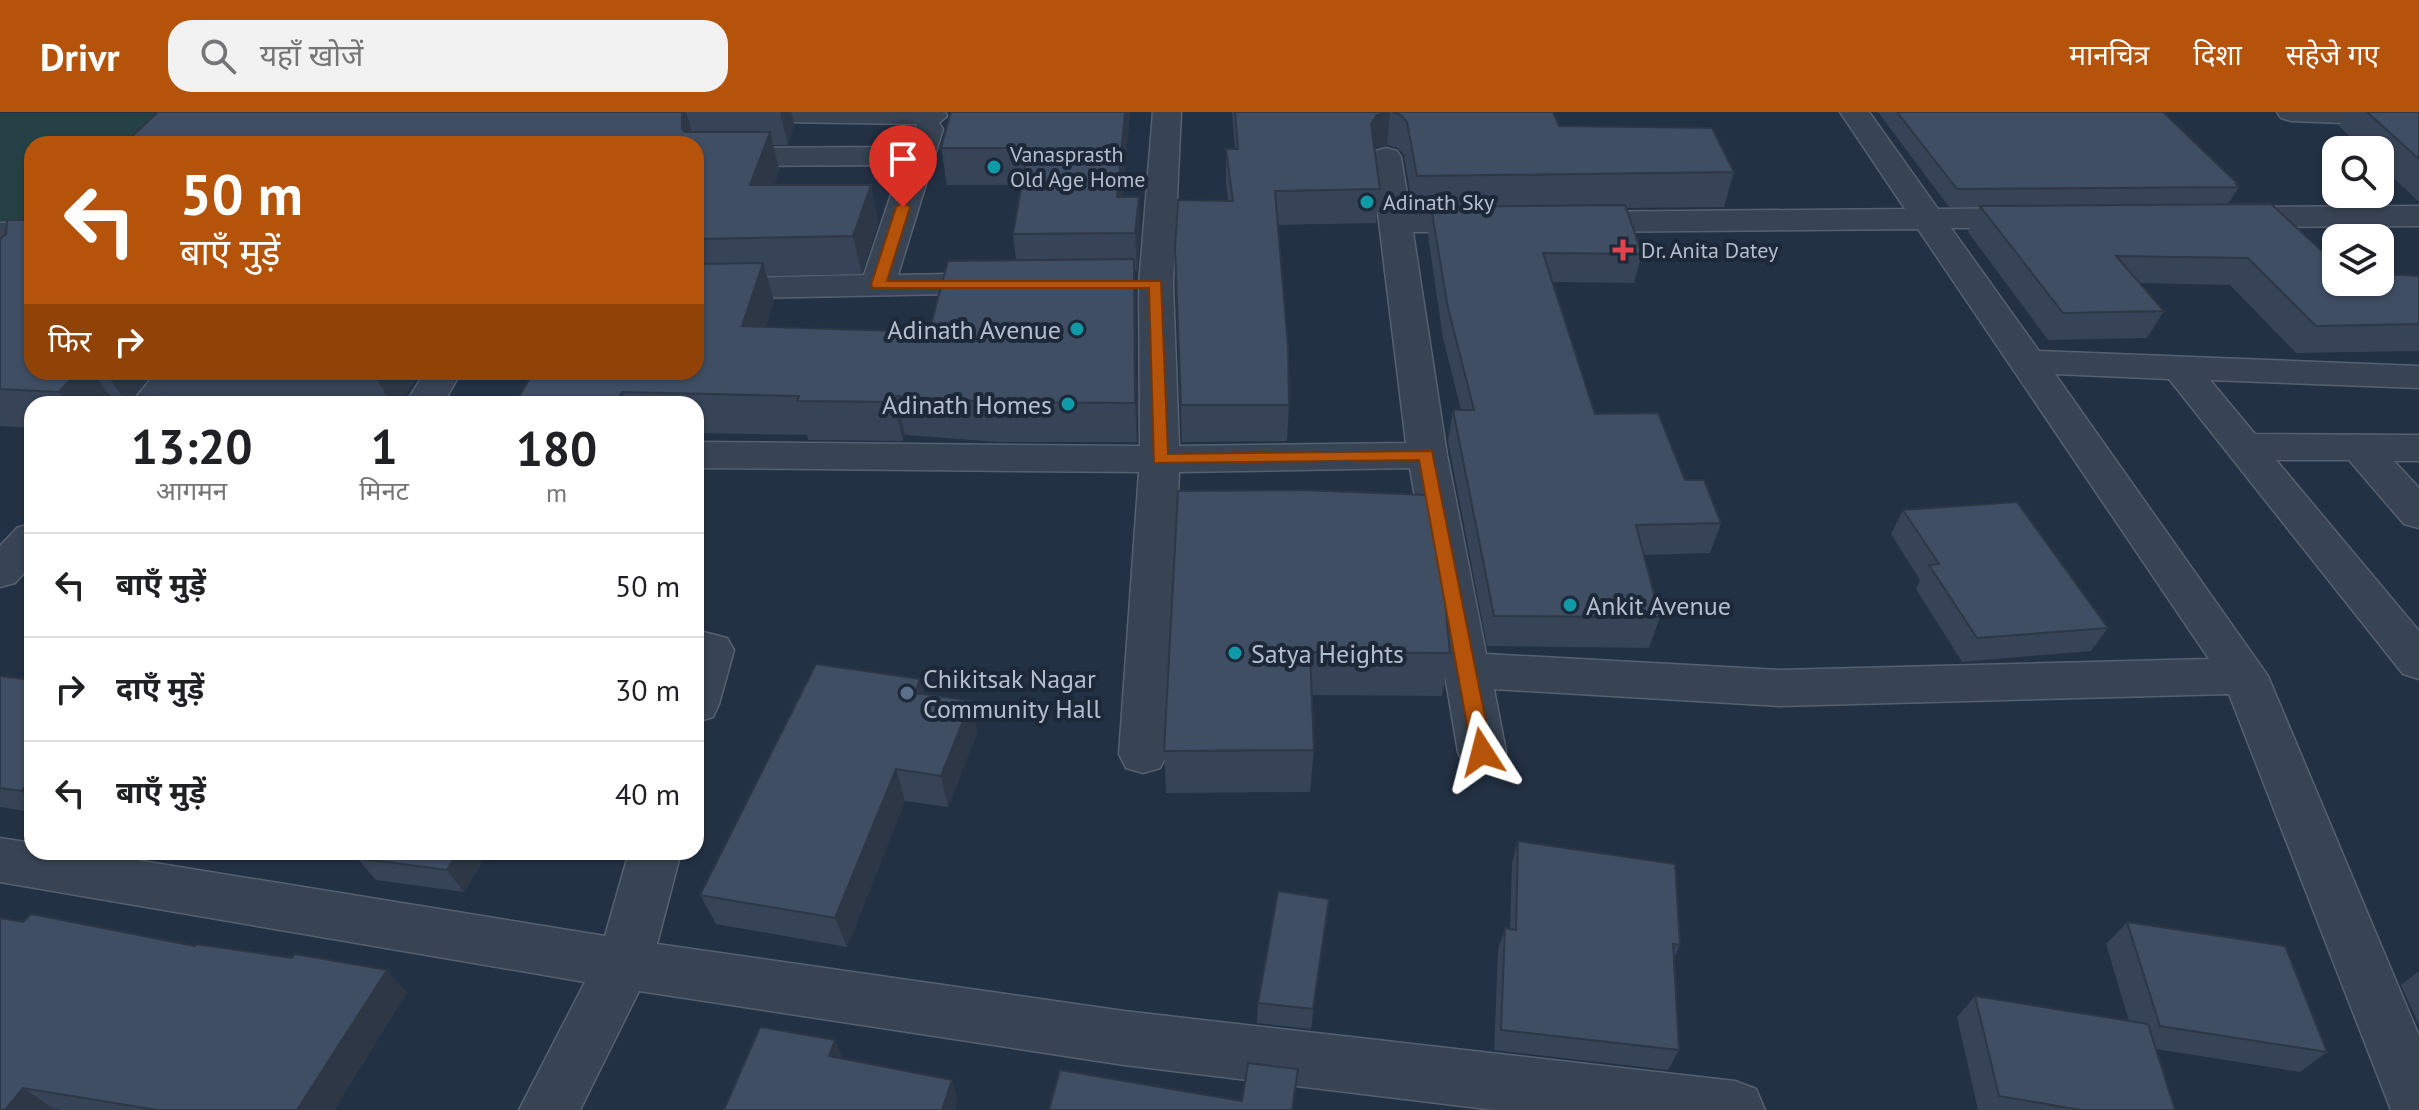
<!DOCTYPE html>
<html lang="hi">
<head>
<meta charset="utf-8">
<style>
	body { margin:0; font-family:"PT Sans","Noto Sans Devanagari",sans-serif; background:#f2f2f2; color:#202124; height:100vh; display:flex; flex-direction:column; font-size:30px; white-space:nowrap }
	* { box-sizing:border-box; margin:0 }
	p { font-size:26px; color:#757577 }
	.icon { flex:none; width:44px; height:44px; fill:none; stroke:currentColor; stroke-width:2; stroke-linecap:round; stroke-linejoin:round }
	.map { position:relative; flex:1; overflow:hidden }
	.side { position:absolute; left:24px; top:284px; width:680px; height:464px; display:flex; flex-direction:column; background:#fff; border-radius:24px; box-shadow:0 2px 6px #0004 }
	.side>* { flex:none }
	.guide { position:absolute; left:24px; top:24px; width:680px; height:244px; border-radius:24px; box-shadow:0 2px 6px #0004; background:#b45309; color:#fff; overflow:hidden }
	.buttons { position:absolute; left:2322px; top:24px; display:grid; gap:16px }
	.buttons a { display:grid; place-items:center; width:72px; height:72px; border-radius:16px; background:#fff; box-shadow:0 2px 6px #0004; font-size:40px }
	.pin { position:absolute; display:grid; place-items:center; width:68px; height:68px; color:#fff; margin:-82px -34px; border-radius:50% 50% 50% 0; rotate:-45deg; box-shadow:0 0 8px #0007 }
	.pin .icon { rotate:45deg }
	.me { position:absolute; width:88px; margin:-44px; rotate:351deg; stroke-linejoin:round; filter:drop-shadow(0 0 6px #0008) }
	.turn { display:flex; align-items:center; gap:28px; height:168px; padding:0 24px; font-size:36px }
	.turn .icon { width:104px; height:104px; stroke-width:2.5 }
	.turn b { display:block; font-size:56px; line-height:68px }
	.then { display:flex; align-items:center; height:76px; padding:0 24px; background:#0003; gap:16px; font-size:30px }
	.eta { display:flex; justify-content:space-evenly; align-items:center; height:136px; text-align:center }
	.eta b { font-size:48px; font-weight:800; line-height:56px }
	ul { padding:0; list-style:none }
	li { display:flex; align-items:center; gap:24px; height:104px; padding:0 24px; border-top:2px solid #e0e0e0 }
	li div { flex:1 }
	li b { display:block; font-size:30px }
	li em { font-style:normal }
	header { display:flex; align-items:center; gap:48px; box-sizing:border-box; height:112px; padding:0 40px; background:#b45309; color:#fff }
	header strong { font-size:38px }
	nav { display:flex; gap:44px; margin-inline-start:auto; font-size:28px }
	.search { width:560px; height:72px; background:#f2f2f2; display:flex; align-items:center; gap:20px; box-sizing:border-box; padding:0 28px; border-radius:24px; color:#757577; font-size:30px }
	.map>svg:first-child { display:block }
	.green { fill:#264145 }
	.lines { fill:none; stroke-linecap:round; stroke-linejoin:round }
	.minor-casing { stroke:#566170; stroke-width:3 }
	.minor { fill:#384353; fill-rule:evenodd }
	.wall { fill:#374356 }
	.shaded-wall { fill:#2d3746 }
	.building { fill:#404e64; stroke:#2d3746; stroke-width:2 }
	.route { fill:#b45309; stroke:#753606; stroke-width:2 }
	.culture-dot { fill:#0f9aa8; stroke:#1d2838; stroke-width:3 }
	.health-dot { fill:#e0444e; stroke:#1d2838; stroke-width:3 }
	.service-dot { fill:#5c6f8a; stroke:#1d2838; stroke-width:3 }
	.labels { text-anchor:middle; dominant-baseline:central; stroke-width:8; stroke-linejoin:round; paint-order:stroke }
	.far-poi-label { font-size:22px; fill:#b5becd; stroke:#1d2838; text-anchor:start }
	.poi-label { font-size:26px; fill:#b5becd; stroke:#1d2838; text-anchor:start }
</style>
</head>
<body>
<header>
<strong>Drivr</strong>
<div class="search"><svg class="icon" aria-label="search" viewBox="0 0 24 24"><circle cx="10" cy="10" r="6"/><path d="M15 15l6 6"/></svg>यहाँ खोजें</div>
<nav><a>मानचित्र</a><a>दिशा</a><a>सहेजे गए</a></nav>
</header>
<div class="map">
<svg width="2419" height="998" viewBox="0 0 2419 998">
	<rect width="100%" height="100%" fill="#233144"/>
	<path class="green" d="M0 1H163L129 32H32V109H0Z"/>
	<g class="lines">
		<defs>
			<path id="minor" d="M704 0H945L947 4 939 11 943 17 898 163 1002 161 1014 164 1019 171 1014 178 1002 181 696 187V167L864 163 901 53 696 54V36L907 35 917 12 718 9 708 6Z
				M1153 0H1181L1173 172 1179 334 1406 331 1371 45 1375 39 1386 36 1397 39 1401 45 1410 101 1490 100 1501 103 1506 110 1501 117 1490 120H1413L1447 343 1486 542 1780 558 2209 547 1918 117 1571 120 1560 117 1555 110 1560 103 1571 100 1905 97 1840 0H1869L1938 97 2034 96 2045 99 2050 106 2045 113 2034 116H1951L2039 239 2419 254V276L2210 268 2255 322 2419 323V349H2394L2419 376V416L2404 412 2349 348H2276L2419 519V567L2403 562 2169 267 2055 262 2268 564 2419 924V998H2391L2229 582 1780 594 1494 577 1506 640 1499 654 1482 659 1465 654 1458 640 1410 356 1179 360 1167 642 1160 656 1143 661 1126 656 1119 642 1139 360 696 356V330L1140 334 1139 172Z
				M2277 0H2419V14L2291 9 2281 6Z
				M2419 94V114L2227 115 2216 112 2211 105 2216 98 2227 95Z
				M32 110V130L0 131V111Z
				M157 260H195L169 292H130Z
				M425 260H461L443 292H405Z
				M32 411V452L15 471 0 475V434L17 416Z
				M696 518 727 526 734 538 719 592 713 605 696 610Z
				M0 726 32 731V740H87L605 824 629 740H681L657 832 1124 899 1735 969 1756 977 1765 998H1495L1124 953 639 879 580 998H519L585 870 0 770Z"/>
		</defs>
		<use href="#minor" class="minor-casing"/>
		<use href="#minor" class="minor"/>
	</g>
	<path class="wall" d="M158 0H791L794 13 788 33H773L779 57 774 73H871L878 111 862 162 767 164 774 189 766 215 929 220 1016 148 1013 122 1022 73H947L941 36 951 0H1130L1122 85H1139L1140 123 1137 159H1135L1137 330H998L905 323 903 329 808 328 807 323 696 321V292H521L518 287 532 262H463V260H696V32Z
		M1232 0H1553L1559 14 1734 60 1724 95 1626 96 1642 142 1634 171 1552 170 1595 302 1685 368 1721 411 1710 441 1644 443 1660 505 1649 536 1487 534 1448 329 1453 298H1461L1443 226 1428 124 1431 98H1413L1404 43 1398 36 1387 33 1374 36 1380 77 1376 111 1278 113 1289 293 1287 329 1182 330 1176 172 1228 89 1226 71V37H1235Z
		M1878 0H2163L2238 72 2237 74 2239 75 2228 92 2336 170 2419 164V239L2296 241 2230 173 2140 171 2164 199 2147 226 2048 228 1968 120 1979 95H1949Z
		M2348 0H2419V90L2380 53V38H2364L2339 14Z
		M0 127 32 260H421L400 292H172L152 263 127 291 115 290 113 292H32V316L0 314Z
		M1178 379 1450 541 1442 584 1312 583 1314 638 1310 680 1166 681 1164 639Z
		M1903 398 2108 516 2091 539 1962 550 1916 477 1920 468 1891 422Z
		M0 564 32 568V700L0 695Z
		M920 567 924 582 971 589 977 621 948 695 905 689 847 835 716 812 700 783Z
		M1518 729 1680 833 1674 846 1679 938 1668 958 1494 938 1498 838 1505 816 1510 817 1512 751Z
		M361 740H488L464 780 376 768 357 746Z
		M1329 787 1311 917 1257 911 1258 891Z
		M0 806 407 880 334 998H61L54 997 0 998Z
		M2127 810 2327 940 2300 960 2156 937 2175 998H1978L1957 905 1975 884 2129 909 2106 832Z
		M2419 859V913L2401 873Z"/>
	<path class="shaded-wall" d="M682 0H686L696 32 682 17Z
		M780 0H791L794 13 788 33Z
		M1125 0H1130L1119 123 1117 85Z
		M1390 0 1387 33 1374 36 1371 12 1377 3Z
		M770 20 779 57 761 110 750 73Z
		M871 73 878 111 862 162 853 124Z
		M1139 85 1140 123 1137 159 1135 121Z
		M1134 147 1136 185 1137 330 1135 291Z
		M763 151 774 189 754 253 742 214Z
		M77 260H92L115 290 113 292H68L59 280Z
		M105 260H149L152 263 127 291Z
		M373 260H421L400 292H391Z
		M622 280 627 292H620L618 288Z
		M896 284 905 323 903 329 894 290Z
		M920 567 928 599 915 581Z
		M971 589 977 621 948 695 941 664Z
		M896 657 905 689 847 835 835 806Z
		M32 667V689L21 679Z
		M458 740H488L464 780 447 758Z
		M387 858 407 880 334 998H297Z
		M835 928 844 948 829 944Z
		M952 968 958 987 955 998H942Z
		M23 976 54 997V998H5Z"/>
	<path class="building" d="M158 0H682V17L685 20H770L750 73H871L853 124 696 127V32H124Z
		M951 0H1125L1117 85H1139L1135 121 1013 122 1028 36H941Z
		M1235 0H1389L1377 3 1371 12 1380 77 1275 79 1288 235 1289 293H1181L1175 137 1178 88 1233 89 1226 37H1238Z
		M1392 0H1553L1559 14 1712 16 1734 60 1417 64 1407 10 1401 3Z
		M1897 0H2163L2238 72H2236L2239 75 1957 77Z
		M2367 0H2419V47Z
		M2271 92 2336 152V170H2380V162L2419 164V212L2316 214 2248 146 2116 144 2164 199 2063 201 1980 94Z
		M1625 93 1642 142 1543 141 1595 302 1658 301 1685 368H1704L1721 411 1636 413 1660 505 1494 504 1453 298H1474L1448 196 1431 95Z
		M7 108H32V260H77L59 280 0 277V127L6 122Z
		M1134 147 1135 291 992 290 896 284 894 290 797 289 799 284 622 280 618 288 518 287 533 260H696V152L763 151 742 214 929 220 948 149Z
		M277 260H373L276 261Z
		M1301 378 1426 383 1445 490 1450 541 1310 540 1314 638 1164 639 1178 379Z
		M2017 390 2108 516 1977 526 1929 453 1939 452 1903 398Z
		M816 552 920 567 915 581 971 589 941 664 896 657 835 806 700 783Z
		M0 564 32 568V667L21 679 0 676Z
		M1518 729 1675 752 1680 833 1673 832 1679 938 1501 918 1505 816 1516 818Z
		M361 740H458L447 758 357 746Z
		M1278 779 1329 787 1313 897 1258 891Z
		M31 802 195 834 196 832 292 846 295 842 387 858 297 998H157L23 976 5 998H0V806L23 810Z
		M2127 810 2285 834 2327 940 2160 914Z
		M1975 884 2148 912 2175 998H2081L1999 984Z
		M760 915 835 928 829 944 952 968 942 998H724Z
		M1248 951 1298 957 1292 998H1049L1060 958 1242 989Z"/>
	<path class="route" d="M903 91 910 95 887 169H1161L1168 342 1432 339 1492 640 1489 645H1475L1472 640 1419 348 1154 351 1149 176H873L871 173 896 95Z"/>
	<g class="culture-dot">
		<circle cx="994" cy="55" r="8"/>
		<circle cx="1367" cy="90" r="8"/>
		<circle cx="1077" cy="217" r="8"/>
		<circle cx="1068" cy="292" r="8"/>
		<circle cx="1570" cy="493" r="8"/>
		<circle cx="1235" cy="541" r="8"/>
	</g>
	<path class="health-dot" d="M1619 126h8v8h8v8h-8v8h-8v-8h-8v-8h8z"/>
	<circle class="service-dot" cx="907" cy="581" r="8"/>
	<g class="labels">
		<g class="far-poi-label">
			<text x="1010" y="42">Vanasprasth<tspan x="1010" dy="25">Old Age Home</tspan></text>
			<text x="1383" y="90">Adinath Sky</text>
			<text x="1641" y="138">Dr. Anita Datey</text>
		</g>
		<g class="poi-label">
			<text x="1061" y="217" text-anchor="end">Adinath Avenue</text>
			<text x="1052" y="292" text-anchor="end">Adinath Homes</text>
			<text x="1586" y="493">Ankit Avenue</text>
			<text x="1251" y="541">Satya Heights</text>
			<text x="923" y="566">Chikitsak Nagar<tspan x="923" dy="30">Community Hall</tspan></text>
		</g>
	</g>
</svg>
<div class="buttons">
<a><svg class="icon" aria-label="search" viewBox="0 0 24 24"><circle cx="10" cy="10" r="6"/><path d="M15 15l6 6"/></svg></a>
<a><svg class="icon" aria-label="layers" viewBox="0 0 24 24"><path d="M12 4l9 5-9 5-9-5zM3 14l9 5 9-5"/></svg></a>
</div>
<div class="pin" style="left:903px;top:95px;background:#d93025"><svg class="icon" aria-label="arrive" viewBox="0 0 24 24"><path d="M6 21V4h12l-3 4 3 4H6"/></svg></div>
<svg class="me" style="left:1482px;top:640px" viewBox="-20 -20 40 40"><path d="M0-17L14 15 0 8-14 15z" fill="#b45309" stroke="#fff" stroke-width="4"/></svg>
<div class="guide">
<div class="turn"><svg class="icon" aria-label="left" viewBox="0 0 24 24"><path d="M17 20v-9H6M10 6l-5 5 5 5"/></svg><div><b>50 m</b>बाएँ मुड़ें</div></div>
<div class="then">फिर<svg class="icon" aria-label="right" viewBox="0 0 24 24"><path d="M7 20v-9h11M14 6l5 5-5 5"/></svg></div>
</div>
<section class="side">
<div class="eta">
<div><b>13:20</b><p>आगमन</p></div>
<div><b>1</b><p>मिनट</p></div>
<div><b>180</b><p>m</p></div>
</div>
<ul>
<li><svg class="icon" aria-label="left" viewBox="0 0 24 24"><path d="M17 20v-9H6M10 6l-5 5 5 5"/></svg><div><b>बाएँ मुड़ें</b></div><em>50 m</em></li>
<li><svg class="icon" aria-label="right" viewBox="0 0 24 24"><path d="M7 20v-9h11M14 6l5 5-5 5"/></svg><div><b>दाएँ मुड़ें</b></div><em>30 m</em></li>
<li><svg class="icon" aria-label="left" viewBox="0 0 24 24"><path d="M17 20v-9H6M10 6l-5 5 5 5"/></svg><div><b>बाएँ मुड़ें</b></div><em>40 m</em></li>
</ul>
</section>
</div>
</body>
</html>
